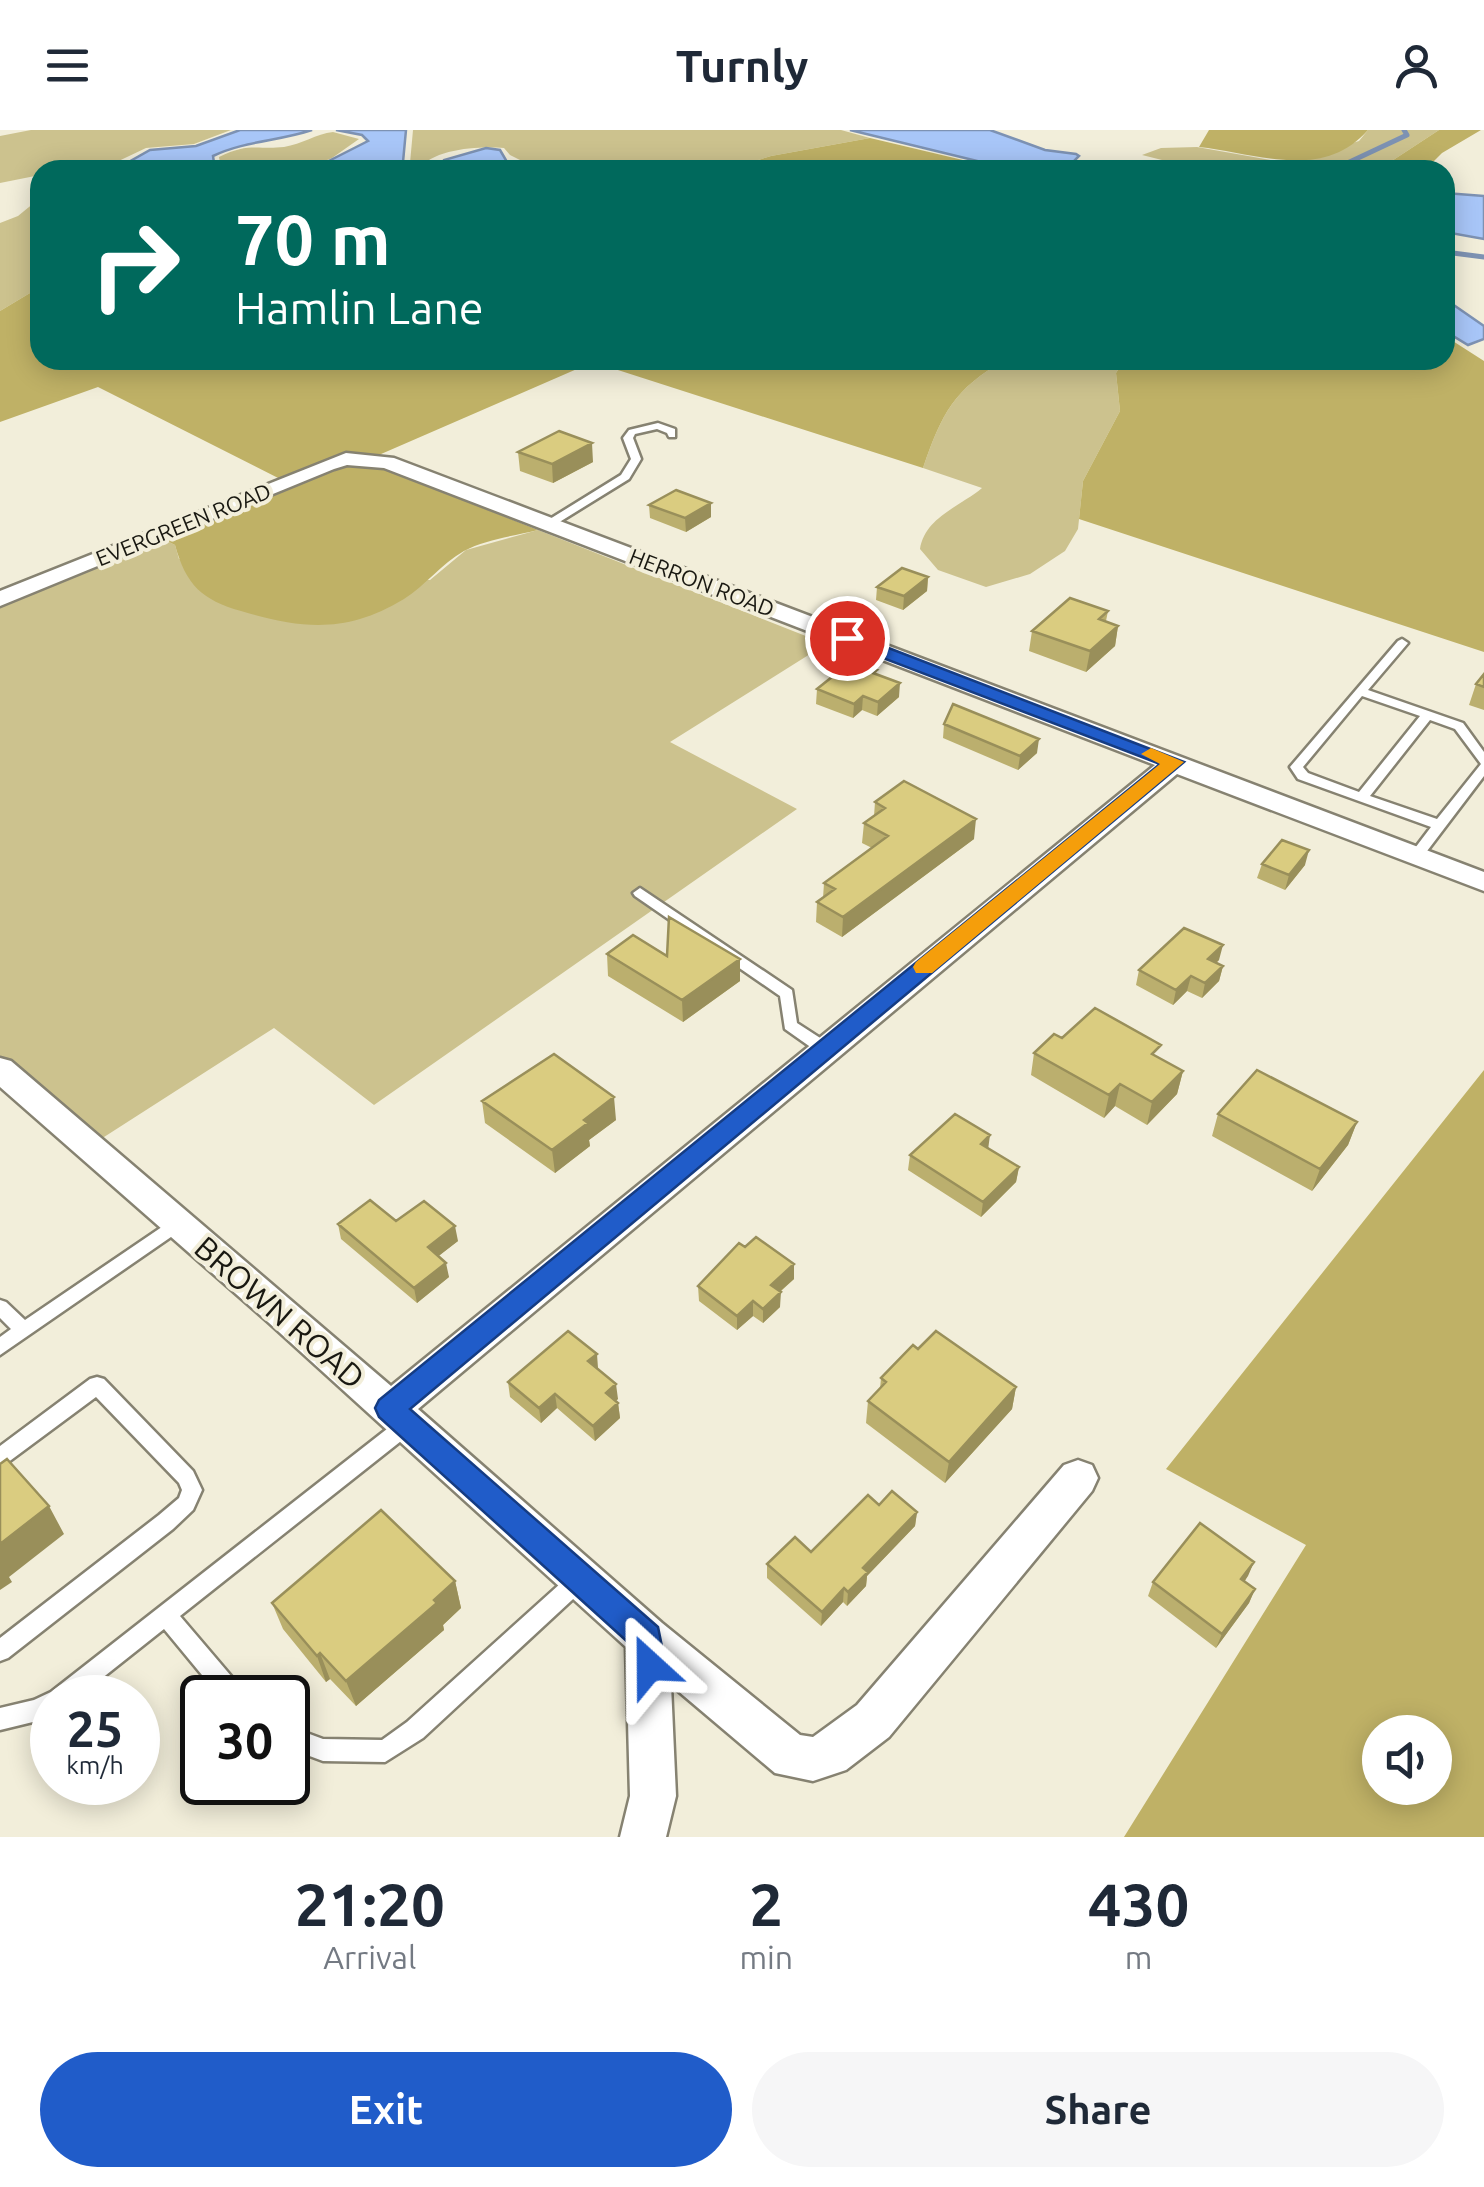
<!DOCTYPE html>
<html lang="en">
<head>
<meta charset="utf-8">
<style>
	body { margin:0; font-family:Ubuntu,sans-serif; background:#f6f6f7; color:#1f2937; height:100vh; display:flex; flex-direction:column; font-size:38px; white-space:nowrap }
	* { box-sizing:border-box; margin:0 }
	p { font-size:32px; color:#747a83 }
	.icon { flex:none; width:55px; height:55px; fill:none; stroke:currentColor; stroke-width:2; stroke-linecap:round; stroke-linejoin:round }
	.map { position:relative; height:1707px; overflow:hidden }
	.panel { display:flex; flex-direction:column; background:#fff; flex:1 }
	.panel>* { flex:none }
	.hud { position:absolute; left:30px; top:30px; width:1425px; height:210px; border-radius:30px; box-shadow:0 5px 25px #0003; background:#00695c; color:#fff; overflow:hidden }
	.fabs { position:absolute; left:1362px; top:1585px; display:grid; gap:20px }
	.fabs a { display:grid; place-items:center; width:90px; height:90px; border-radius:50%; background:#fff; box-shadow:0 5px 25px #0003; font-size:50px }
	.speed { position:absolute; left:30px; top:1545px; display:flex; gap:20px; font-size:50px; font-weight:700; text-align:center }
	.speed>* { display:grid; place-content:center; width:130px; height:130px; border-radius:50%; background:#fff; box-shadow:0 5px 25px #0003; line-height:1 }
	.speed small { font-size:25px; font-weight:400 }
	.speed .limit { border:5px solid #111; border-radius:15px; background:#fff; color:#111 }
	.pin { position:absolute; display:grid; place-items:center; width:85px; height:85px; color:#fff; margin:-42px; border:5px solid #fff; border-radius:50%; box-shadow:0 2px 10px #0007 }
	.me { position:absolute; width:110px; margin:-55px; rotate:336deg; stroke-linejoin:round; filter:drop-shadow(0 0 8px #0008) }
	.turn { display:flex; align-items:center; gap:35px; height:210px; padding:0 40px; font-size:45px }
	.turn .icon { width:130px; height:130px; stroke-width:2.5 }
	.turn b { display:block; font-size:70px; line-height:85px }
	.eta { display:flex; justify-content:space-evenly; align-items:center; height:170px; text-align:center }
	.eta b { font-size:60px; font-weight:700; line-height:70px }
	.primary-button { display:flex; gap:20px; margin-top:auto; padding:20px 40px }
	.primary-button a { flex:1; height:115px; border-radius:60px; background:#205cc9; color:#fff; font-size:40px; font-weight:700; line-height:115px; text-align:center }
	.primary-button a+a { background:#f6f6f7; color:#1f2937 }
	header { display:flex; justify-content:space-between; align-items:center; height:130px; padding:0 40px; background:#fff; font-size:45px; font-weight:700 }
	.map>svg:first-child { display:block }
	.green { fill:#ccc28e }
	.forest { fill:#bfb166; fill-rule:evenodd }
	.water { fill:#a8c6f8; stroke:#7d92b3; stroke-width:2.5 }
	.lines { fill:none; stroke-linecap:round; stroke-linejoin:round }
	.stream { stroke:#7d92b3; stroke-width:5 }
	.service-casing { stroke:#868271; stroke-width:5 }
	.minor-casing { stroke:#868271; stroke-width:5 }
	.service { fill:#fff; fill-rule:evenodd }
	.minor { fill:#fff; fill-rule:evenodd }
	.wall { fill:#bbaf6e }
	.shaded-wall { fill:#998f5a }
	.building { fill:#dacc80; stroke:#998f5a; stroke-width:2.5 }
	.route { fill:#205cc9; stroke:#153c83; stroke-width:2.5 }
	.slow { fill:#f59e0b }
	.labels { text-anchor:middle; dominant-baseline:central; stroke-width:8; stroke-linejoin:round; paint-order:stroke }
	.far-street-label { font-size:22px; fill:#191811; stroke:#f2eeda }
	.near-street-label { font-size:32px; fill:#191811; stroke:#f2eeda }
</style>
</head>
<body>
<header><svg class="icon" aria-label="menu" viewBox="0 0 24 24"><path d="M4 6h16M4 12h16M4 18h16"/></svg>Turnly<svg class="icon" aria-label="person" viewBox="0 0 24 24"><circle cx="12" cy="8" r="4"/><path d="M4 21q1-7 8-7t8 7"/></svg></header>
<div class="map">
<svg width="1484" height="1707" viewBox="0 0 1484 1707">
	<rect width="100%" height="100%" fill="#f2eeda"/>
	<path class="green" d="M31 0H231L194 14 146 18 106 37 40 40V45L0 53V6Z
		M413 0H841L870 8 771 26 726 40 649 37 540 40 510 25 504 18C480 16 433 18 418 40H397L410 33Z
		M1368 0H1439L1378 40H1150L1160 38 1162 30 1142 25 1161 18 1197 17 1287 33 1359 11Z
		M333 2 359 9 332 28 303 40H208L220 33 219 27C249 12 257 20 284 17 302 14 316 4 333 2Z
		M40 68V157L0 181V93L18 86Z
		M1005 230H1124L1116 243 1120 281 1083 351 1078 399 1065 421 1030 444 986 457 938 440 920 419C925 387 961 376 982 358L923 338C942 283 954 259 1005 230Z
		M538 400 826 514 670 612 797 679 374 975 274 898 76 1025 0 957V473L159 407 175 415 179 429 430 450 466 420Z"/>
	<path class="forest" d="M1209 0H1368C1322 52 1256 23 1199 17Z
		M1439 0H1481L1442 23 1425 40H1378Z
		M870 8 1005 40H726L771 26Z
		M40 157V230H1005C954 259 942 283 923 338L593 232 365 331 538 400C515 406 486 409 464 421 441 434 426 455 404 469 346 504 302 499 241 481 202 470 186 455 175 415L159 407 288 353 98 257 0 292V181Z
		M1445 206 1484 231V522L1079 389 1083 351 1120 281 1116 243 1124 230H1445Z
		M1484 940V1707H1124L1306 1415 1166 1339ZM1435 1602V1658H1380V1602Z"/>
	<path class="water" d="M240 0H312C279 11 244 11 213 26L214 33 198 40H91L125 34 150 20 196 16Z
		M336 0H406L403 32 390 40H311L368 11 362 5Z
		M850 0H990L1045 20 1076 24 1079 26 1072 33 1088 40H1014Z
		M486 18 500 20 507 32 534 40H436L444 30Z
		M1445 63 1484 66V109L1445 102Z
		M1445 169 1484 196V209L1468 215 1445 201Z"/>
	<g class="lines">
		<path class="stream" d="M1319 40 1341 36 1407 5 1404 0
			M1445 122 1484 127"/>
		<defs>
			<path id="service" d="M658 293 675 299V307H669L667 303 657 299 635 304 633 308 641 329 629 349 553 396H545V392L621 345 631 329 623 308 629 300Z
				M1402 509 1408 513 1368 560 1463 593 1484 622V646L1421 729 1416 730 1409 726 1431 697 1298 649 1290 637 1398 511ZM1362 566 1420 586 1359 662 1308 643 1303 637ZM1430 590 1455 599 1481 634 1437 689 1370 666Z
				M640 758 792 860 797 893 831 915 833 919 831 923H819L785 899 780 866 635 766 633 763Z
				M178 1086 184 1088 187 1093 184 1098 0 1225V1207L11 1199 0 1188V1170L6 1172 25 1190Z
				M97 1247 104 1249 193 1341 202 1360 193 1380 173 1399 8 1528 0 1531V1508L159 1385 179 1368 182 1360 179 1353 96 1267 7 1333 0 1336V1316L90 1249Z
				M408 1286 415 1288 418 1294 415 1300 180 1486 243 1560 246 1568H221L164 1499 77 1568H52V1584L37 1591 0 1600V1578L34 1570 51 1562 401 1288Z
				M578 1441 585 1444 588 1451 585 1458 423 1608 385 1632 323 1631 288 1618V1596L323 1609 382 1610 407 1592 571 1444Z"/>
			<path id="minor" d="M346 323 394 328 1484 742V761L1177 644 418 1279 662 1493 800 1605 813 1607 857 1575 1064 1335 1078 1330 1092 1335 1098 1348 1092 1361 889 1607 846 1640 813 1651 775 1643 671 1555 676 1666 666 1707H620L630 1666 626 1517 268 1192 0 957V928L11 931 391 1256 1155 635 384 338 347 335 334 339 0 476V461Z"/>
		</defs>
		<use href="#service" class="service-casing"/>
		<use href="#minor" class="minor-casing"/>
		<use href="#service" class="service"/>
		<use href="#minor" class="minor"/>
	</g>
	<path class="wall" d="M518 322 593 332 553 353 520 341Z
		M711 373V387L686 402 650 388 649 375Z
		M928 447 927 461 903 480 876 470 877 457Z
		M1108 481 1106 491 1118 496 1115 516 1086 542 1029 521 1032 501Z
		M877 540 876 544 899 567 877 586 862 580 853 588 816 574 817 559Z
		M1484 544V580L1469 575 1476 554Z
		M944 594 1037 623 1018 640 943 608Z
		M875 672 974 709 842 807 816 792 817 772 823 768 824 753 872 718 862 713 864 693 874 686Z
		M1262 734 1305 735 1285 760 1257 748Z
		M607 824 667 826 740 851 683 892 608 846Z
		M1219 830 1216 833 1223 836 1219 851 1202 868 1187 861 1173 875 1136 855 1139 840Z
		M1062 908 1158 927 1183 941 1177 964 1147 995 1115 976 1104 988 1031 945 1034 923Z
		M482 971 616 990 589 1010 590 1016 555 1043 485 993Z
		M1218 984 1357 992 1348 1015 1312 1061 1212 1006Z
		M988 1018 1019 1037 1016 1052 981 1087 908 1040 910 1025Z
		M396 1091 458 1111 438 1126 449 1147 417 1173 341 1109 338 1094Z
		M794 1149 780 1162V1177L763 1193 753 1186 737 1200 699 1171 698 1156Z
		M918 1219 1016 1257 1012 1279 945 1353 866 1293 868 1271 880 1259 881 1248Z
		M598 1238 618 1269 615 1271 618 1273 620 1288 595 1311 557 1278 541 1293 510 1267 508 1252Z
		M879 1375 917 1382 915 1396 867 1446 866 1456 847 1476 843 1472 821 1496 767 1448V1434L811 1422Z
		M1254 1432 1245 1451 1255 1459 1249 1473 1216 1518 1148 1466 1153 1452Z
		M455 1451 461 1478 443 1495 444 1500 356 1576 330 1549 326 1552 283 1499 272 1473Z"/>
	<path class="shaded-wall" d="M592 313 593 332 553 353 552 334Z
		M711 373V387L686 402 685 388Z
		M928 447 927 461 903 480 904 466Z
		M1118 496 1115 516 1086 542 1090 521Z
		M900 553 899 567 877 586 878 572Z
		M863 566 862 580 853 588 854 574Z
		M1039 609 1037 623 1018 640 1020 626Z
		M976 689 974 709 842 807 843 787Z
		M1309 720 1305 735 1285 760 1289 745Z
		M1223 815 1219 830 1204 844 1208 829Z
		M740 829V851L683 892 682 870Z
		M1223 836 1219 851 1202 868 1205 853Z
		M1191 846 1187 861 1173 875 1176 860Z
		M1183 941 1177 964 1147 995 1152 972Z
		M1120 954 1115 976 1104 988 1109 965Z
		M614 967 616 990 589 1010 590 1016 555 1043 552 1020 584 990Z
		M1357 992 1348 1015 1312 1061 1320 1039Z
		M990 1005 988 1020 981 1014Z
		M1019 1037 1016 1052 981 1087 983 1072Z
		M455 1096 458 1111 431 1132 428 1117Z
		M446 1133 449 1147 417 1173 414 1158Z
		M794 1134V1149L770 1170 771 1155Z
		M781 1162 780 1177 763 1193V1179Z
		M753 1171V1186L737 1200V1186Z
		M597 1224 598 1238 590 1246 588 1231Z
		M616 1254 618 1269 607 1278 606 1263Z
		M1016 1257 1012 1279 945 1353 949 1332Z
		M555 1264 557 1278 541 1293 539 1278Z
		M618 1273 620 1288 595 1311 593 1296Z
		M49 1376 64 1404 9 1447 12 1452 0 1460V1414Z
		M917 1382 915 1396 867 1446 866 1456 847 1476 848 1462 863 1438Z
		M1254 1432 1248 1446 1236 1463 1241 1449Z
		M455 1451 461 1478 443 1495 444 1500 356 1576 346 1551Z
		M844 1458 843 1472 821 1496 822 1482Z
		M1255 1459 1249 1473 1216 1518 1222 1504Z
		M320 1523 330 1549 326 1552 317 1526Z"/>
	<path class="building" d="M559 301 592 313 552 334 518 322Z
		M676 360 711 373 685 388 649 375Z
		M902 438 928 447 904 466 877 457Z
		M1070 468 1108 481 1099 489 1118 496 1090 521 1032 501Z
		M852 531 877 540 873 543 900 553 878 572 863 566 854 574 817 559Z
		M1484 544V557L1476 554Z
		M953 574 1039 609 1020 626 944 594Z
		M904 651 976 689 843 787 817 772 835 759 824 753 888 706 864 693 885 678 875 672Z
		M1282 710 1309 720 1289 745 1262 734Z
		M669 787 740 829 682 870 607 824 633 805 667 826Z
		M1184 798 1223 815 1208 829 1223 836 1205 853 1191 846 1176 860 1139 840Z
		M1095 878 1161 915 1152 924 1183 941 1152 972 1120 954 1109 965 1034 923 1054 904 1062 908Z
		M554 924 614 967 584 990 588 993 552 1020 482 971Z
		M1257 940 1357 992 1320 1039 1218 984Z
		M955 984 990 1005 981 1014 1019 1037 983 1072 910 1025Z
		M370 1070 396 1091 424 1071 455 1096 428 1117 446 1133 414 1158 338 1094Z
		M756 1107 794 1134 771 1155 781 1162 763 1179 753 1171 737 1186 698 1156 739 1113 745 1117Z
		M568 1201 597 1224 588 1231 616 1254 606 1263 618 1273 593 1296 555 1264 539 1278 508 1252Z
		M936 1201 1016 1257 949 1332 868 1271 886 1252 881 1248 913 1215 918 1219Z
		M7 1329 49 1376 0 1414V1334Z
		M892 1361 917 1382 863 1438 868 1442 848 1462 844 1458 822 1482 767 1434 795 1407 811 1422 868 1365 879 1375Z
		M381 1380 455 1451 434 1470 437 1473 346 1551 320 1523 317 1526 272 1473Z
		M1200 1393 1254 1432 1241 1449 1255 1459 1222 1504 1153 1452Z"/>
	<path class="route" d="M847 502 1184 632 410 1279 658 1497 666 1536 661 1548 650 1552 638 1548 631 1515 379 1287 375 1278 379 1270 1160 634 841 512V504Z"/>
	<path class="slow" d="M1151 618 1184 632 932 843H916L913 837 916 832 1160 634 1141 624Z"/>
	<g class="labels">
		<g class="far-street-label">
			<text transform="translate(183 394) rotate(-22)">EVERGREEN ROAD</text>
			<text transform="translate(702 452) rotate(21)">HERRON ROAD</text>
		</g>
		<g class="near-street-label">
			<text transform="translate(280 1182) rotate(41)">BROWN ROAD</text>
		</g>
	</g>
</svg>
<div class="fabs">
<a><svg class="icon" aria-label="sound" viewBox="0 0 24 24"><path d="M4 9h4l5-4v14l-5-4H4zM17 9q2 3 0 6"/></svg></a>
</div>
<div class="speed"><div>25<small>km/h</small></div><div class="limit">30</div></div>
<div class="pin" style="left:847px;top:508px;background:#d93025"><svg class="icon" aria-label="arrive" viewBox="0 0 24 24"><path d="M6 21V4h12l-3 4 3 4H6"/></svg></div>
<svg class="me" style="left:650px;top:1536px" viewBox="-20 -20 40 40"><path d="M0-17L14 15 0 8-14 15z" fill="#205cc9" stroke="#fff" stroke-width="4"/></svg>
<div class="hud">
<div class="turn"><svg class="icon" aria-label="right" viewBox="0 0 24 24"><path d="M7 20v-9h11M14 6l5 5-5 5"/></svg><div><b>70 m</b>Hamlin Lane</div></div>
</div>
</div>
<section class="panel">
<div class="eta">
<div><b>21:20</b><p>Arrival</p></div>
<div><b>2</b><p>min</p></div>
<div><b>430</b><p>m</p></div>
</div>
<div class="primary-button"><a>Exit</a><a>Share</a></div>
</section>
</body>
</html>
